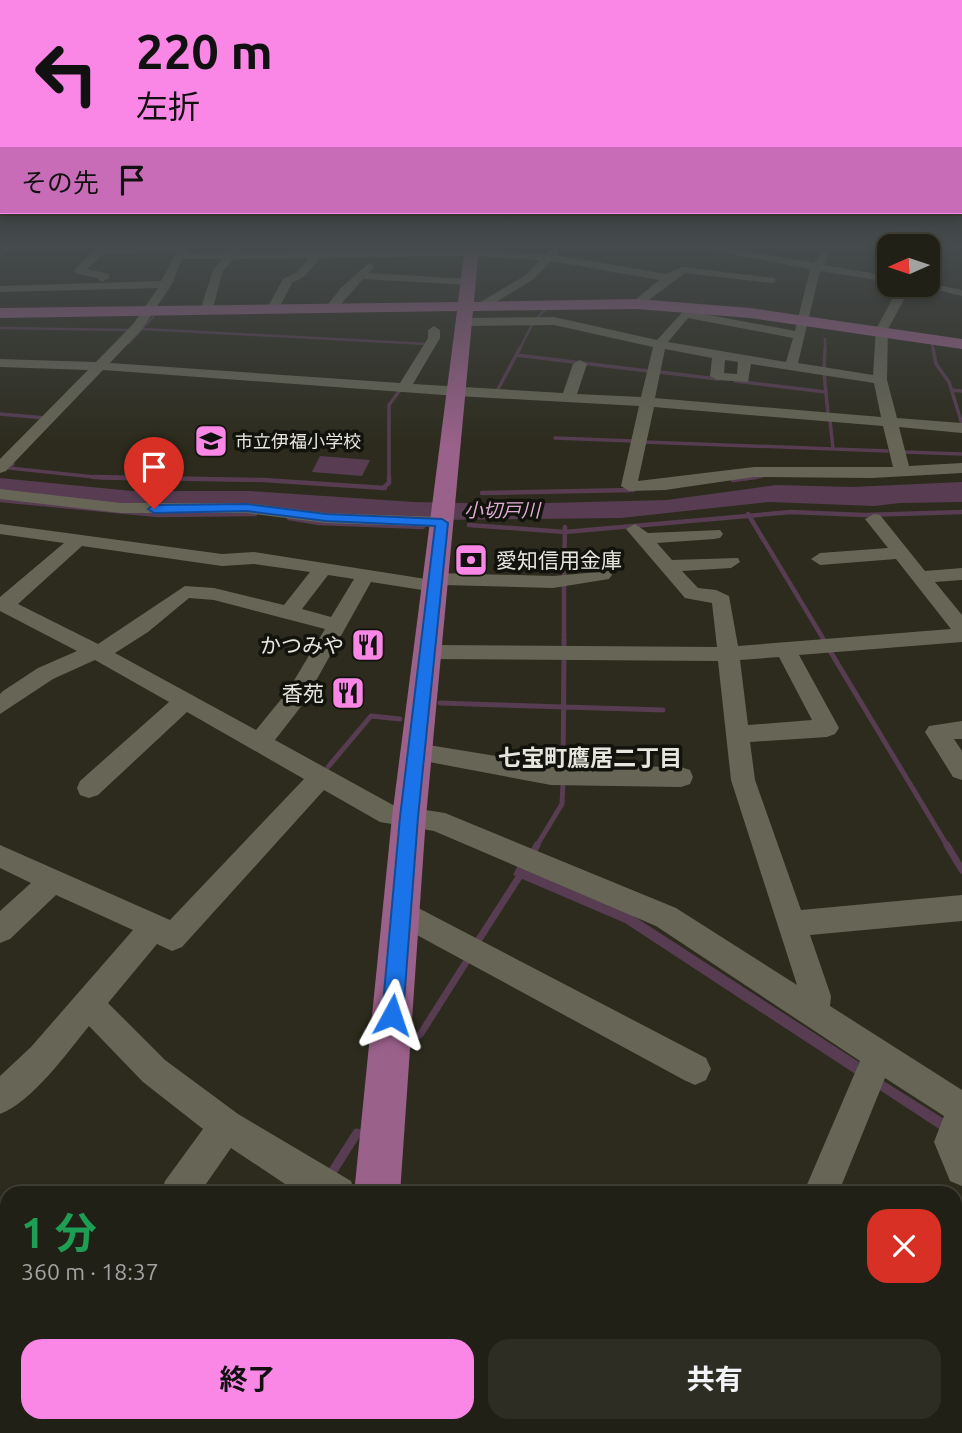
<!DOCTYPE html>
<html lang="ja">
<head>
<meta charset="utf-8">
<style>
	body { margin:0; font-family:Ubuntu,"Noto Sans JP",sans-serif; background:#2d2d23; color:#f1f3f6; height:100vh; display:flex; flex-direction:column; font-size:26px; white-space:nowrap }
	* { box-sizing:border-box; margin:0 }
	p { font-size:23px; color:#a2a3a1 }
	.icon { flex:none; width:38px; height:38px; fill:none; stroke:currentColor; stroke-width:2; stroke-linecap:round; stroke-linejoin:round }
	.map { position:relative; flex:1; overflow:hidden }
	.drawer { position:absolute; left:0px; top:1186px; width:962px; height:247px; display:flex; flex-direction:column; background:#212016; border-radius:21px 21px 0 0; box-shadow:0 4px 10px #0003,0 0 0 2px #3e3e35 }
	.drawer>* { flex:none }
	.hud { position:absolute; left:0px; top:0px; width:962px; height:214px; box-shadow:0 4px 10px #0003,0 0 0 2px #3e3e35; background:#fa87e6; color:#111; overflow:hidden }
	.needle { width:46px; rotate:267deg }
	.buttons { position:absolute; left:877px; top:234px; display:grid; gap:14px }
	.buttons a { display:grid; place-items:center; width:63px; height:63px; border-radius:14px; background:#212016; box-shadow:0 4px 10px #0003,0 0 0 2px #3e3e35; font-size:35px }
	.pin { position:absolute; display:grid; place-items:center; width:60px; height:60px; color:#fff; margin:-72px -30px; border-radius:50% 50% 50% 0; rotate:-45deg; box-shadow:0 0 7px #0007 }
	.pin .icon { rotate:45deg }
	.me { position:absolute; width:77px; margin:-38px; rotate:5deg; stroke-linejoin:round; filter:drop-shadow(0 0 5px #0008) }
	.turn { display:flex; align-items:center; gap:24px; height:147px; padding:0 21px; font-size:32px }
	.turn .icon { width:91px; height:91px; stroke-width:2.5 }
	.turn b { display:block; font-size:49px; line-height:60px }
	.then { display:flex; align-items:center; height:66px; padding:0 21px; background:#0003; gap:14px; font-size:26px }
	.round { display:grid; place-items:center; flex:none; width:74px; height:74px; border-radius:21px; background:#2d2d23 }
	.summary { display:flex; align-items:center; justify-content:space-between; height:119px; padding:0 21px }
	h1 { font-size:42px; font-weight:700; line-height:52px; color:#1e9e55 }
	.primary-button { display:flex; gap:14px; margin-top:auto; padding:14px 21px }
	.primary-button a { flex:1; height:80px; border-radius:21px; background:#fa87e6; color:#111; font-size:28px; font-weight:700; line-height:80px; text-align:center }
	.primary-button a+a { background:#2d2d23; color:#f1f3f6 }
	.map>svg:first-child { display:block }
	.water { fill:#573c52 }
	.lines { fill:none; stroke-linecap:round; stroke-linejoin:round }
	.stream-far5 { stroke:#573c52; stroke-width:2.5 }
	.stream-far4 { stroke:#573c52; stroke-width:3.5 }
	.stream-far3 { stroke:#573c52; stroke-width:4.5 }
	.stream-far2 { stroke:#573c52; stroke-width:5 }
	.stream-far1 { stroke:#573c52; stroke-width:7 }
	.stream { stroke:#573c52; stroke-width:9 }
	.minor { fill:#676656; fill-rule:evenodd }
	.major { fill:#9a618a; fill-rule:evenodd }
	.route { fill:#1a73e8; stroke:#114b97; stroke-width:2 }
	.labels { text-anchor:middle; dominant-baseline:central; stroke-width:7; stroke-linejoin:round; paint-order:stroke }
	.far-poi-label { font-size:18px; fill:#e7e6dd; stroke:#13130d; text-anchor:start }
	.far-water-label { font-size:19px; font-style:italic; fill:#e0acd5; stroke:#13130d }
	.poi-label { font-size:21px; fill:#e7e6dd; stroke:#13130d; text-anchor:end }
	.neighbourhood-label { font-size:23px; font-weight:bold; fill:#e7e6dd; stroke:#13130d }
</style>
</head>
<body>
<div class="map">
<svg width="962" height="1433" viewBox="0 0 962 1433">
	<rect width="100%" height="100%" fill="#2c2b1d"/>
	<path class="water" d="M320 456 370 460 362 476 312 472Z
		M0 478 132 491H250L414 502 506 504 667 500 776 485 852 487 962 482V502L900 503 874 506 769 502 621 518 429 520 331 515 243 504 126 505 0 491Z
		M519 863 629 913 859 1062 858 1065 962 1130V1144L625 923 513 875Z"/>
	<g class="lines">
		<path class="stream-far5" d="M535 320 549 306
			M0 328 130 330
			M143 329 427 344 425 347
			M932 342 933 350
			M129 343 153 317
			M519 350 533 323
			M825 350V339"/>
		<path class="stream-far4" d="M933 348 936 364 949 382 962 424
			M516 355 648 371
			M824 369 825 348
			M659 372 718 379
			M824 373 828 413
			M735 381 826 392
			M951 390 962 391
			M497 391 520 348
			M0 414 46 418
			M830 420 833 449
			M555 438 633 441
			M644 442 887 451
			M903 452 962 454
			M13 464 9 468 104 478 149 479
			M389 479V405L400 390
			M743 479 762 476"/>
		<path class="stream-far3" d="M93 477 263 480 385 488
			M733 480 756 477
			M383 488 389 483V477
			M482 493 633 490
			M0 500 158 515 255 514
			M748 514 824 640
			M289 518 319 523 423 527
			M469 525 565 532 791 512 864 515 962 512
			M564 576 565 527
			M564 585V641"/>
		<path class="stream-far2" d="M564 640V644
			M830 651 948 847
			M440 703 663 710
			M328 767 371 716 400 719
			M563 768 564 656
			M536 847 562 804 563 783"/>
		<path class="stream-far1" d="M947 845 962 870
			M535 849 537 845
			M478 941 521 874
			M420 1035 468 959"/>
		<path class="stream" d="M331 1174 357 1133
			M175 1433 179 1426"/>
		<path class="minor" d="M3 246H15L0 256Z
			M99 246H191L187 253 228 252 233 247 239 246 242 249 240 252 472 250 546 254 554 248 559 251 556 255 666 274 683 267 775 278V282L771 283 685 273 638 308 632 304 634 301 659 280 551 261 534 279 486 308 480 304 482 301 526 275 540 260 472 256 320 258 305 276 292 283 278 310 272 314 266 310 283 279 297 272 309 258 234 259 223 271 212 311 206 315 200 311 213 270 222 259H182L172 284 142 329 110 363 400 383 428 338V330L434 326 440 330V338L413 384 563 393 573 364 580 360 587 364 577 394 641 397 653 347 554 325 464 326 458 322 464 318 554 317 657 340 690 304 696 308 693 312 795 331 810 269 690 246H716L814 263 823 249H831L824 265 889 276V282L820 271 798 363 873 375 876 329 900 285H912L888 329 887 380 897 418 962 423V433L899 427 909 466 962 463V473L872 478 754 477 665 490 629 491 621 486 639 406 457 396 103 370 6 471 0 473V459L88 370 0 367V359L96 362 134 323 158 288 0 292V286L161 281 177 251 103 254 87 269 109 274V278L102 282 97 278 75 273V269ZM688 318 793 338 786 362 668 342ZM665 349 712 358 710 376 717 380 748 382 751 364 874 383 881 417 655 398ZM725 360 738 362 737 374 724 373ZM654 407 883 426 893 467H754L638 481Z
			M915 246H925V247H915Z
			M369 263 374 266 369 273 468 279 474 282 468 285 363 279 335 311H327L325 308 341 288Z
			M928 283 962 290V296L917 285H928Z
			M0 489 121 503H247L326 513 442 517 451 522 442 527 326 523 247 513H121L0 499Z
			M874 514 880 515 925 571 962 568V580L935 582 962 615V642L799 655 839 728 835 734 827 737 750 742 755 780 801 910 962 895V921L810 935 831 996 830 1006 962 1090V1186L950 1181 934 1142 944 1116 885 1078 838 1194H803L860 1061 656 926 434 831 380 822 324 790 182 947 172 951 157 944 108 1003 165 1060 238 1114 351 1181 355 1194H300L231 1148 199 1194H161L165 1181 203 1129 143 1082 89 1026C66 1054 33 1101 0 1114V1076L31 1047 133 930 56 895 10 939 0 943V911L31 883 0 868V845L170 920 304 779 187 712 98 795 89 798 80 795 77 788 80 781 169 702 95 660 53 679 0 714V694L3 691 38 668 77 651 0 611V597L64 543 0 534V524L222 554 254 552 426 579 435 573 553 576 609 571 612 575 609 579 553 588 444 585 442 590 435 592 371 582 303 704 275 740 393 805 445 813 676 908 797 985 731 780 718 661 427 659 420 657 416 652 420 647 427 645 717 647 712 603 685 598 626 529 635 524 648 533 720 530 723 534 720 538 714 539 657 543 672 560 738 558 740 562 731 568 682 571 698 588 716 590 729 596 738 646 951 629 896 559 820 565 811 559 820 553 888 548 865 519ZM82 546 222 566 254 564 310 572 284 605 214 588 185 586 98 644 18 604ZM328 575 354 579 331 617 302 609ZM189 598 214 600 325 629 287 692 256 730 115 653 148 632ZM779 657 812 720 748 725 740 660Z
			M962 721V739H954L962 751V780L953 777 925 732 929 726Z
			M416 743 551 765 681 767 690 770 693 777 690 784 681 787 551 785 408 758 404 752 408 746Z
			M401 899 706 1058 711 1069 706 1080 695 1085 684 1080 391 921 387 912 391 903Z
			M956 1386 962 1389V1433H931L932 1426H956Z
			M7 1408V1426H34L31 1433H0V1411Z
			M488 1426H530L532 1433H490Z
			M740 1426H782L781 1433H739Z"/>
		<path class="major" d="M465 246H479L474 302 637 299 750 308 962 339V349L750 318 637 309 473 311 426 817 400 1194H354L392 817 457 311 0 318V308L458 302Z
			M331 1426H385L384 1433H330Z"/>
	</g>
	<linearGradient id="sky" x2="0" y2="1"><stop stop-color="#181810"/><stop offset="0.55" stop-color="#454a4c"/><stop offset="1" stop-color="#454a4c" stop-opacity="0"/></linearGradient>
	<rect width="962" height="447" fill="url(#sky)"/>
	<path class="route" d="M247 504 326 514 442 519 448 523 418 817 403 1015 400 1022 392 1025 385 1022 382 1015 400 817 435 526 326 521 247 511 154 513 148 509 154 505Z"/>
	<defs>
		<symbol id="school-square" viewBox="-11 -11 22 22"><rect x="-9" y="-9" width="18" height="18" rx="4" fill="#fa87e6" stroke="#13130d"/><path d="M0-5L7-2L0 1L-7-2ZM-4 1L0 2.5L4 1V4Q0 6-4 4Z" fill="#111"/></symbol>
		<symbol id="bank-square" viewBox="-11 -11 22 22"><rect x="-9" y="-9" width="18" height="18" rx="4" fill="#fa87e6" stroke="#13130d"/><path d="M-6-4H6V4H-6ZM0-2.3a2.3 2.3 0 1 0 0 4.6a2.3 2.3 0 1 0 0-4.6Z" fill="#111"/></symbol>
		<symbol id="restaurant-square" viewBox="-11 -11 22 22"><rect x="-9" y="-9" width="18" height="18" rx="4" fill="#fa87e6" stroke="#13130d"/><path d="M-5-6h1v4h1v-4h1v4h1v-4h1v5L-1.5 .5V6h-2V.5L-5-1ZM5-6V6H3V1.5H1.5Q1.5-4 5-6Z" fill="#111"/></symbol>
	</defs>
	<g fill-rule="evenodd">
		<use href="#school-square" x="192" y="422" width="38" height="38"/>
		<use href="#bank-square" x="452" y="541" width="38" height="38"/>
		<use href="#restaurant-square" x="349" y="626" width="38" height="38"/>
		<use href="#restaurant-square" x="329" y="674" width="38" height="38"/>
	</g>
	<g class="labels">
		<g class="far-poi-label">
			<text x="235" y="441">市立伊福小学校</text>
		</g>
		<g class="far-water-label">
			<text x="502" y="510">小切戸川</text>
		</g>
		<g class="poi-label">
			<text x="496" y="560" text-anchor="start">愛知信用金庫</text>
			<text x="344" y="645">かつみや</text>
			<text x="324" y="693">香苑</text>
		</g>
		<g class="neighbourhood-label">
			<text x="590" y="757">七宝町鷹居二丁目</text>
		</g>
	</g>
</svg>
<div class="buttons">
<a><svg class="needle" viewBox="-14 -14 28 28"><path d="M0-13l5 13h-10z" fill="#e53935"/><path d="M0 13l5-13h-10z" fill="#a2a3a1"/></svg></a>
</div>
<div class="pin" style="left:154px;top:509px;background:#d93025"><svg class="icon" aria-label="arrive" viewBox="0 0 24 24"><path d="M6 21V4h12l-3 4 3 4H6"/></svg></div>
<svg class="me" style="left:392px;top:1015px" viewBox="-20 -20 40 40"><path d="M0-17L14 15 0 8-14 15z" fill="#1a73e8" stroke="#fff" stroke-width="4"/></svg>
<div class="hud">
<div class="turn"><svg class="icon" aria-label="left" viewBox="0 0 24 24"><path d="M17 20v-9H6M10 6l-5 5 5 5"/></svg><div><b>220 m</b>左折</div></div>
<div class="then">その先<svg class="icon" aria-label="arrive" viewBox="0 0 24 24"><path d="M6 21V4h12l-3 4 3 4H6"/></svg></div>
</div>
<section class="drawer">
<div class="summary"><div><h1>1 分</h1><p>360 m · 18:37</p></div><a class="round" style="background:#d93025;color:#fff"><svg class="icon" aria-label="close" viewBox="0 0 24 24"><path d="M6 6l12 12M18 6L6 18"/></svg></a></div>
<div class="primary-button"><a>終了</a><a>共有</a></div>
</section>
</div>
</body>
</html>
